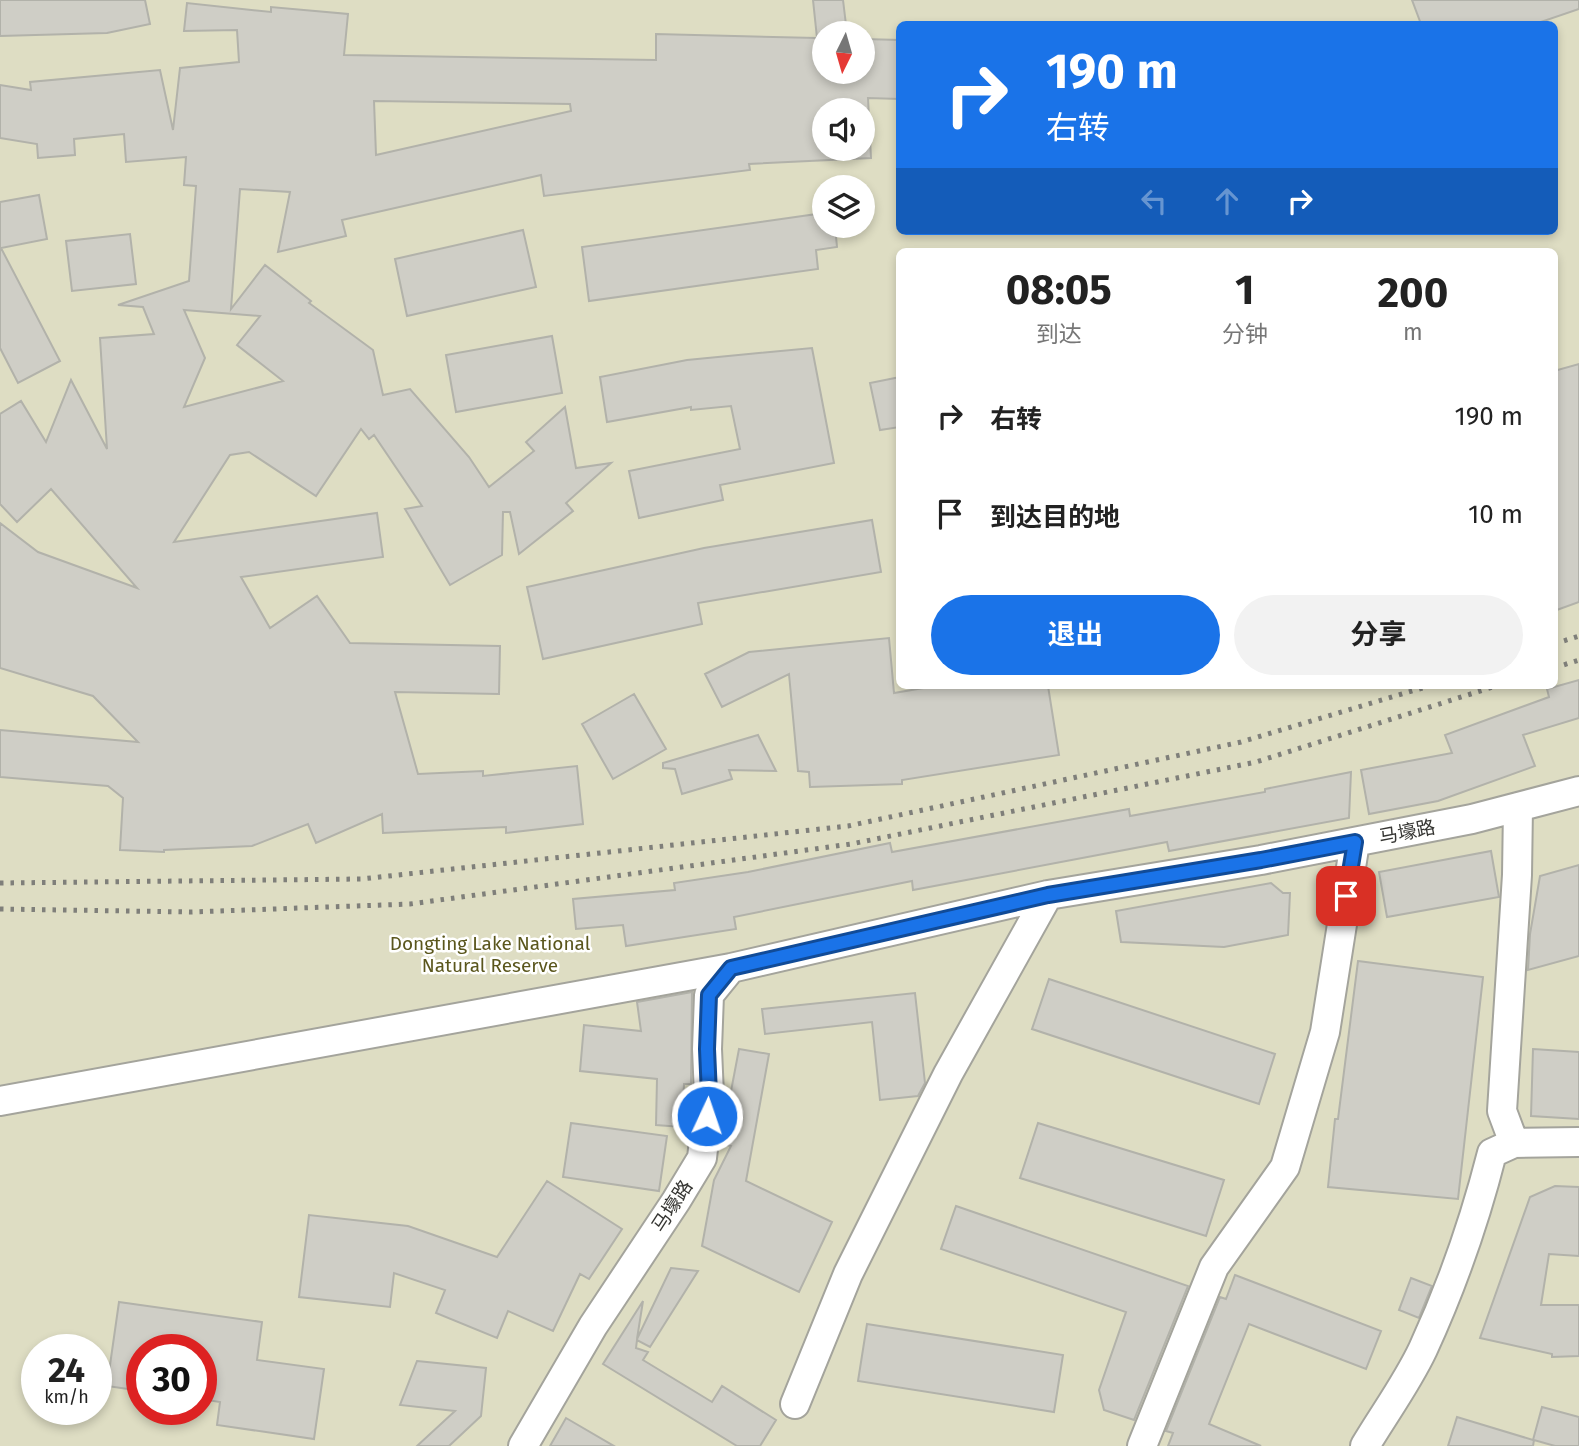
<!DOCTYPE html>
<html lang="zh">
<head>
<meta charset="utf-8">
<style>
	body { margin:0; font-family:"Fira Sans","Noto Sans SC",sans-serif; background:#f2f2f2; color:#222; height:100vh; display:flex; flex-direction:column; font-size:26px; white-space:nowrap }
	* { box-sizing:border-box; margin:0 }
	p { font-size:23px; color:#767676 }
	.icon { flex:none; width:38px; height:38px; fill:none; stroke:currentColor; stroke-width:2; stroke-linecap:round; stroke-linejoin:round }
	.map { position:relative; flex:1; overflow:hidden }
	.drawer { position:absolute; left:896px; top:248px; width:662px; height:441px; display:flex; flex-direction:column; background:#fff; border-radius:10px; box-shadow:0 4px 10px #0003 }
	.drawer>* { flex:none }
	.banner { position:absolute; left:896px; top:21px; width:662px; height:214px; border-radius:10px; box-shadow:0 4px 10px #0003; background:#1a73e8; color:#fff; overflow:hidden }
	.needle { width:46px; rotate:185deg }
	.tools { position:absolute; left:812px; top:21px; display:grid; gap:14px }
	.tools a { display:grid; place-items:center; width:63px; height:63px; border-radius:50%; background:#fff; box-shadow:0 4px 10px #0003; font-size:35px }
	.speed { position:absolute; left:21px; top:1334px; display:flex; gap:14px; font-size:35px; font-weight:700; text-align:center }
	.speed>* { display:grid; place-content:center; width:91px; height:91px; border-radius:50%; background:#fff; box-shadow:0 4px 10px #0003; line-height:1 }
	.speed small { font-size:18px; font-weight:400 }
	.speed .limit { border:10px solid #d22; background:#fff; color:#111 }
	.pin { position:absolute; display:grid; place-items:center; width:60px; height:60px; color:#fff; margin:-30px; border-radius:14px; box-shadow:0 4px 10px #0006 }
	.me { position:absolute; width:77px; margin:-38px; rotate:3deg; stroke-linejoin:round; filter:drop-shadow(0 0 5px #0008) }
	.turn { display:flex; align-items:center; gap:24px; height:147px; padding:0 35px; font-size:32px }
	.turn .icon { width:91px; height:91px; stroke-width:2.5 }
	.turn b { display:block; font-size:49px; line-height:60px }
	.lanes { display:flex; align-items:center; height:66px; padding:0 35px; background:#0003; justify-content:center; gap:35px; direction:ltr }
	.lanes .off { opacity:.35 }
	.eta { display:flex; justify-content:space-evenly; align-items:center; height:119px; text-align:center }
	.eta b { font-size:42px; font-weight:700; line-height:49px }
	.action { display:flex; gap:14px; margin-top:auto; padding:14px 35px }
	.action a { flex:1; height:80px; border-radius:42px; background:#1a73e8; color:#fff; font-size:28px; font-weight:700; line-height:80px; text-align:center }
	.action a+a { background:#f2f2f2; color:#222 }
	ul { padding:0; list-style:none }
	li { display:flex; align-items:center; gap:21px; height:98px; padding:0 35px }
	li div { flex:1 }
	li b { display:block; font-size:26px }
	li em { font-style:normal }
	.map>svg:first-child { display:block }
	.green { fill:#deddc3; fill-rule:evenodd }
	.building { fill:#cfcec6; stroke:#b2b2aa; stroke-width:2; fill-rule:evenodd }
	.lines { fill:none; stroke-linecap:round; stroke-linejoin:round }
	.minor-casing { stroke:#a4a49c; stroke-width:32 }
	.minor { stroke:#fff; stroke-width:28 }
	.rail { stroke:#7f7f7a; stroke-width:5; stroke-dasharray:3.5 7; stroke-linecap:butt }
	.route-casing { stroke:#114b97; stroke-width:18 }
	.route { stroke:#1a73e8; stroke-width:12 }
	.labels { text-anchor:middle; dominant-baseline:central; stroke-width:5; stroke-linejoin:round; paint-order:stroke }
	.street-label { font-size:19px; fill:#353532; stroke:#fffffe }
	.park-label { font-size:19px; fill:#5a561c; stroke:#fffffe }
</style>
</head>
<body>
<div class="map">
<svg width="1579" height="1446" viewBox="0 0 1579 1446">
	<rect width="100%" height="100%" fill="#f9f8f0"/>
	<path class="green" d="M0 0H1579V1446H0ZM900 24H1554V231H900ZM824 33H863V72H824ZM824 110H863V149H824ZM824 187H863V226H824ZM900 252H1554V686H900ZM37 1349H96V1409H37ZM142 1349H201V1409H142Z"/>
	<path class="building" d="M0 0H145L150 24 107 33 0 36Z
		M813 0H843L847 33H824V72H863V39L900 40V99L868 98 871 158 749 164 750 170 544 196 541 175 342 220 346 236 278 252 290 192 240 189 231 309 265 265 311 301 309 303 373 350 383 395 410 389 469 457 489 487 534 451 526 442 565 407 576 468 611 463 566 503 573 511 519 554 510 512H503L502 555 450 585 405 509 422 506 374 435 369 439 361 429 316 496 249 452 230 455 174 542 377 513 383 557 241 577 270 628 317 596 350 643 500 646 499 694 395 692 418 774 483 771V776L577 766 583 824 506 833V827L383 833 382 814 316 843 308 824 252 846 164 850V852L120 850 123 798 108 786 0 777V730L138 742 93 696 0 668V523L38 552 137 588 51 489 17 522 0 504V414L21 401 46 442 71 380 107 449 100 338 154 334 143 307 118 305 189 281 196 186 184 185 186 157 126 162 124 134 74 139 75 155 38 158 37 144 0 138V85L31 90 30 82 160 70 173 130 180 68 239 62 237 30 184 31 187 3 271 12V7L348 14 344 55 656 60V34L817 38ZM374 101 570 104 571 111 376 155ZM824 110H863V149H824ZM184 310 260 316 237 345 283 381 184 407 205 358Z
		M1412 0H1579V9L1535 24H1421Z
		M39 195 47 239 1 248 60 361 18 383 0 348V202Z
		M824 213V226H835L837 247 816 250 818 269 589 301 582 247Z
		M523 230 536 287 407 316 395 259Z
		M130 234 136 284 72 291 66 241Z
		M552 336 562 393 456 412 446 355Z
		M812 348 834 463 720 485 723 500 639 518 629 471 740 449 731 406 691 410V407L607 422 600 377 687 360Z
		M1579 364V602L1554 611V371Z
		M900 377V427L880 430 870 383Z
		M872 520 881 572 698 603 702 624 543 659 527 587 704 548Z
		M889 638 894 693 935 686H1048L1059 755 902 780V784L810 787 809 772 798 771 789 674 722 707 705 674 749 652Z
		M1579 680V718L1523 735 1535 766 1438 801 1369 814 1361 770 1452 753 1445 735 1549 697 1547 689Z
		M634 694 666 749 613 779 582 724Z
		M758 735 776 771 729 770 732 779 682 794 675 769 663 768V763Z
		M1351 772 1349 818 1169 851 1167 842 913 890 912 881 734 917 736 929 626 946 623 925 576 929 573 899 675 890 674 883 748 872 890 843 892 852 1129 809 1130 816 1265 792V789Z
		M1491 851 1499 897 1387 917 1379 872Z
		M1579 865V956L1528 970 1530 934 1540 876Z
		M1271 883 1283 893H1290L1288 935 1224 947 1121 942 1116 911Z
		M1358 961 1483 977 1458 1199 1328 1187 1335 1119H1338Z
		M1049 979 1275 1054 1259 1104 1032 1029Z
		M692 992 691 1084H684L682 1127 656 1125 657 1079 580 1071 584 1025 641 1031 637 1002Z
		M915 993 925 1083 918 1096 880 1100 872 1022 765 1034 762 1009Z
		M739 1049 769 1054 746 1181 832 1222 799 1292 702 1246 714 1180 731 1146 721 1144Z
		M1533 1049 1579 1052V1119L1531 1116Z
		M571 1123 667 1136 659 1191 563 1177Z
		M1038 1123 1224 1180 1206 1236 1020 1178Z
		M547 1181 622 1229 589 1279 580 1274 553 1331 508 1311 497 1338 436 1313 445 1290 394 1273 390 1307 299 1297 309 1215 408 1226 497 1257Z
		M1555 1186 1579 1187V1256L1549 1254 1541 1305H1579V1356L1552 1357V1354L1480 1338 1530 1197Z
		M956 1206 1188 1286 1134 1420 1104 1410 1099 1390 1126 1312 941 1249Z
		M671 1268 698 1271 650 1347 637 1340 636 1348 648 1352 643 1360 712 1402 722 1386 776 1420 760 1446H737L603 1364 643 1301 637 1339Z
		M1235 1275 1381 1331 1366 1369 1249 1324 1209 1424 1261 1446H1168L1173 1433 1166 1431 1220 1297 1226 1299Z
		M1411 1278 1432 1286 1419 1318 1399 1310Z
		M119 1302 262 1322 257 1360 324 1369 314 1439 217 1425 220 1402 201 1399V1349H142V1391L107 1386Z
		M867 1324 1063 1355 1054 1412 858 1381Z
		M417 1361 486 1368 481 1416 449 1446H417L455 1411 400 1405Z
		M1542 1407 1579 1417V1446H1555L1534 1440 1533 1446H1448L1457 1417 1533 1440Z
		M566 1418 614 1446H550Z"/>
	<g class="lines">
		<defs>
			<path id="minor" d="M1518 807 1517 875 1502 1111 1514 1143 1579 1142
				M0 1101 731 968
				M795 1404 848 1274 948 1074 1048 895
				M523 1446 593 1326 676 1201 702 1158 709 1095 707 1049 709 995 731 968 1048 895 1261 860 1472 819 1579 791
				M1142 1446 1214 1267 1285 1167 1325 1032 1355 842
				M1365 1446C1384 1414 1407 1383 1423 1349 1452 1286 1475 1220 1492 1153L1514 1143"/>
		</defs>
		<use href="#minor" class="minor-casing"/>
		<use href="#minor" class="minor"/>
		<path class="rail" d="M1554 644 1579 636
			M1554 668 1579 660
			M0 883 361 879 848 826 1241 742 1429 686
			M0 909 191 912 410 904 851 844 1256 762 1496 686"/>
	</g>
	<g class="lines">
		<defs>
			<path id="route" d="M707 1116 709 1095 707 1049 709 995 731 968 1048 895 1261 860 1355 842 1346 896"/>
		</defs>
		<use href="#route" class="route-casing"/>
		<use href="#route" class="route"/>
	</g>
	<g class="labels">
		<g class="street-label">
			<text transform="translate(1407 832) rotate(-11)">马壕路</text>
			<text transform="translate(672 1206) rotate(-57)">马壕路</text>
		</g>
		<g class="park-label">
			<text x="490" y="943">Dongting Lake National<tspan x="490" dy="22">Natural Reserve</tspan></text>
		</g>
	</g>
</svg>
<div class="tools">
<a><svg class="needle" viewBox="-14 -14 28 28"><path d="M0-13l5 13h-10z" fill="#e53935"/><path d="M0 13l5-13h-10z" fill="#767676"/></svg></a>
<a><svg class="icon" aria-label="sound" viewBox="0 0 24 24"><path d="M4 9h4l5-4v14l-5-4H4zM17 9q2 3 0 6"/></svg></a>
<a><svg class="icon" aria-label="layers" viewBox="0 0 24 24"><path d="M12 4l9 5-9 5-9-5zM3 14l9 5 9-5"/></svg></a>
</div>
<div class="speed"><div>24<small>km/h</small></div><div class="limit">30</div></div>
<div class="pin" style="left:1346px;top:896px;background:#d93025"><svg class="icon" aria-label="arrive" viewBox="0 0 24 24"><path d="M6 21V4h12l-3 4 3 4H6"/></svg></div>
<svg class="me" style="left:707px;top:1116px" viewBox="-20 -20 40 40"><circle r="17" fill="#1a73e8" stroke="#fff" stroke-width="3"/><path d="M0-11L8 9 0 5-8 9z" fill="#fff"/></svg>
<div class="banner">
<div class="turn"><svg class="icon" aria-label="right" viewBox="0 0 24 24"><path d="M7 20v-9h11M14 6l5 5-5 5"/></svg><div><b>190 m</b>右转</div></div>
<div class="lanes"><svg class="icon off" aria-label="left" viewBox="0 0 24 24"><path d="M17 20v-9H6M10 6l-5 5 5 5"/></svg><svg class="icon off" aria-label="ahead" viewBox="0 0 24 24"><path d="M12 20V5M6 11l6-6 6 6"/></svg><svg class="icon" aria-label="right" viewBox="0 0 24 24"><path d="M7 20v-9h11M14 6l5 5-5 5"/></svg></div>
</div>
<section class="drawer">
<div class="eta">
<div><b>08:05</b><p>到达</p></div>
<div><b>1</b><p>分钟</p></div>
<div><b>200</b><p>m</p></div>
</div>
<ul>
<li><svg class="icon" aria-label="right" viewBox="0 0 24 24"><path d="M7 20v-9h11M14 6l5 5-5 5"/></svg><div><b>右转</b></div><em>190 m</em></li>
<li><svg class="icon" aria-label="arrive" viewBox="0 0 24 24"><path d="M6 21V4h12l-3 4 3 4H6"/></svg><div><b>到达目的地</b></div><em>10 m</em></li>
</ul>
<div class="action"><a>退出</a><a>分享</a></div>
</section>
</div>
</body>
</html>
